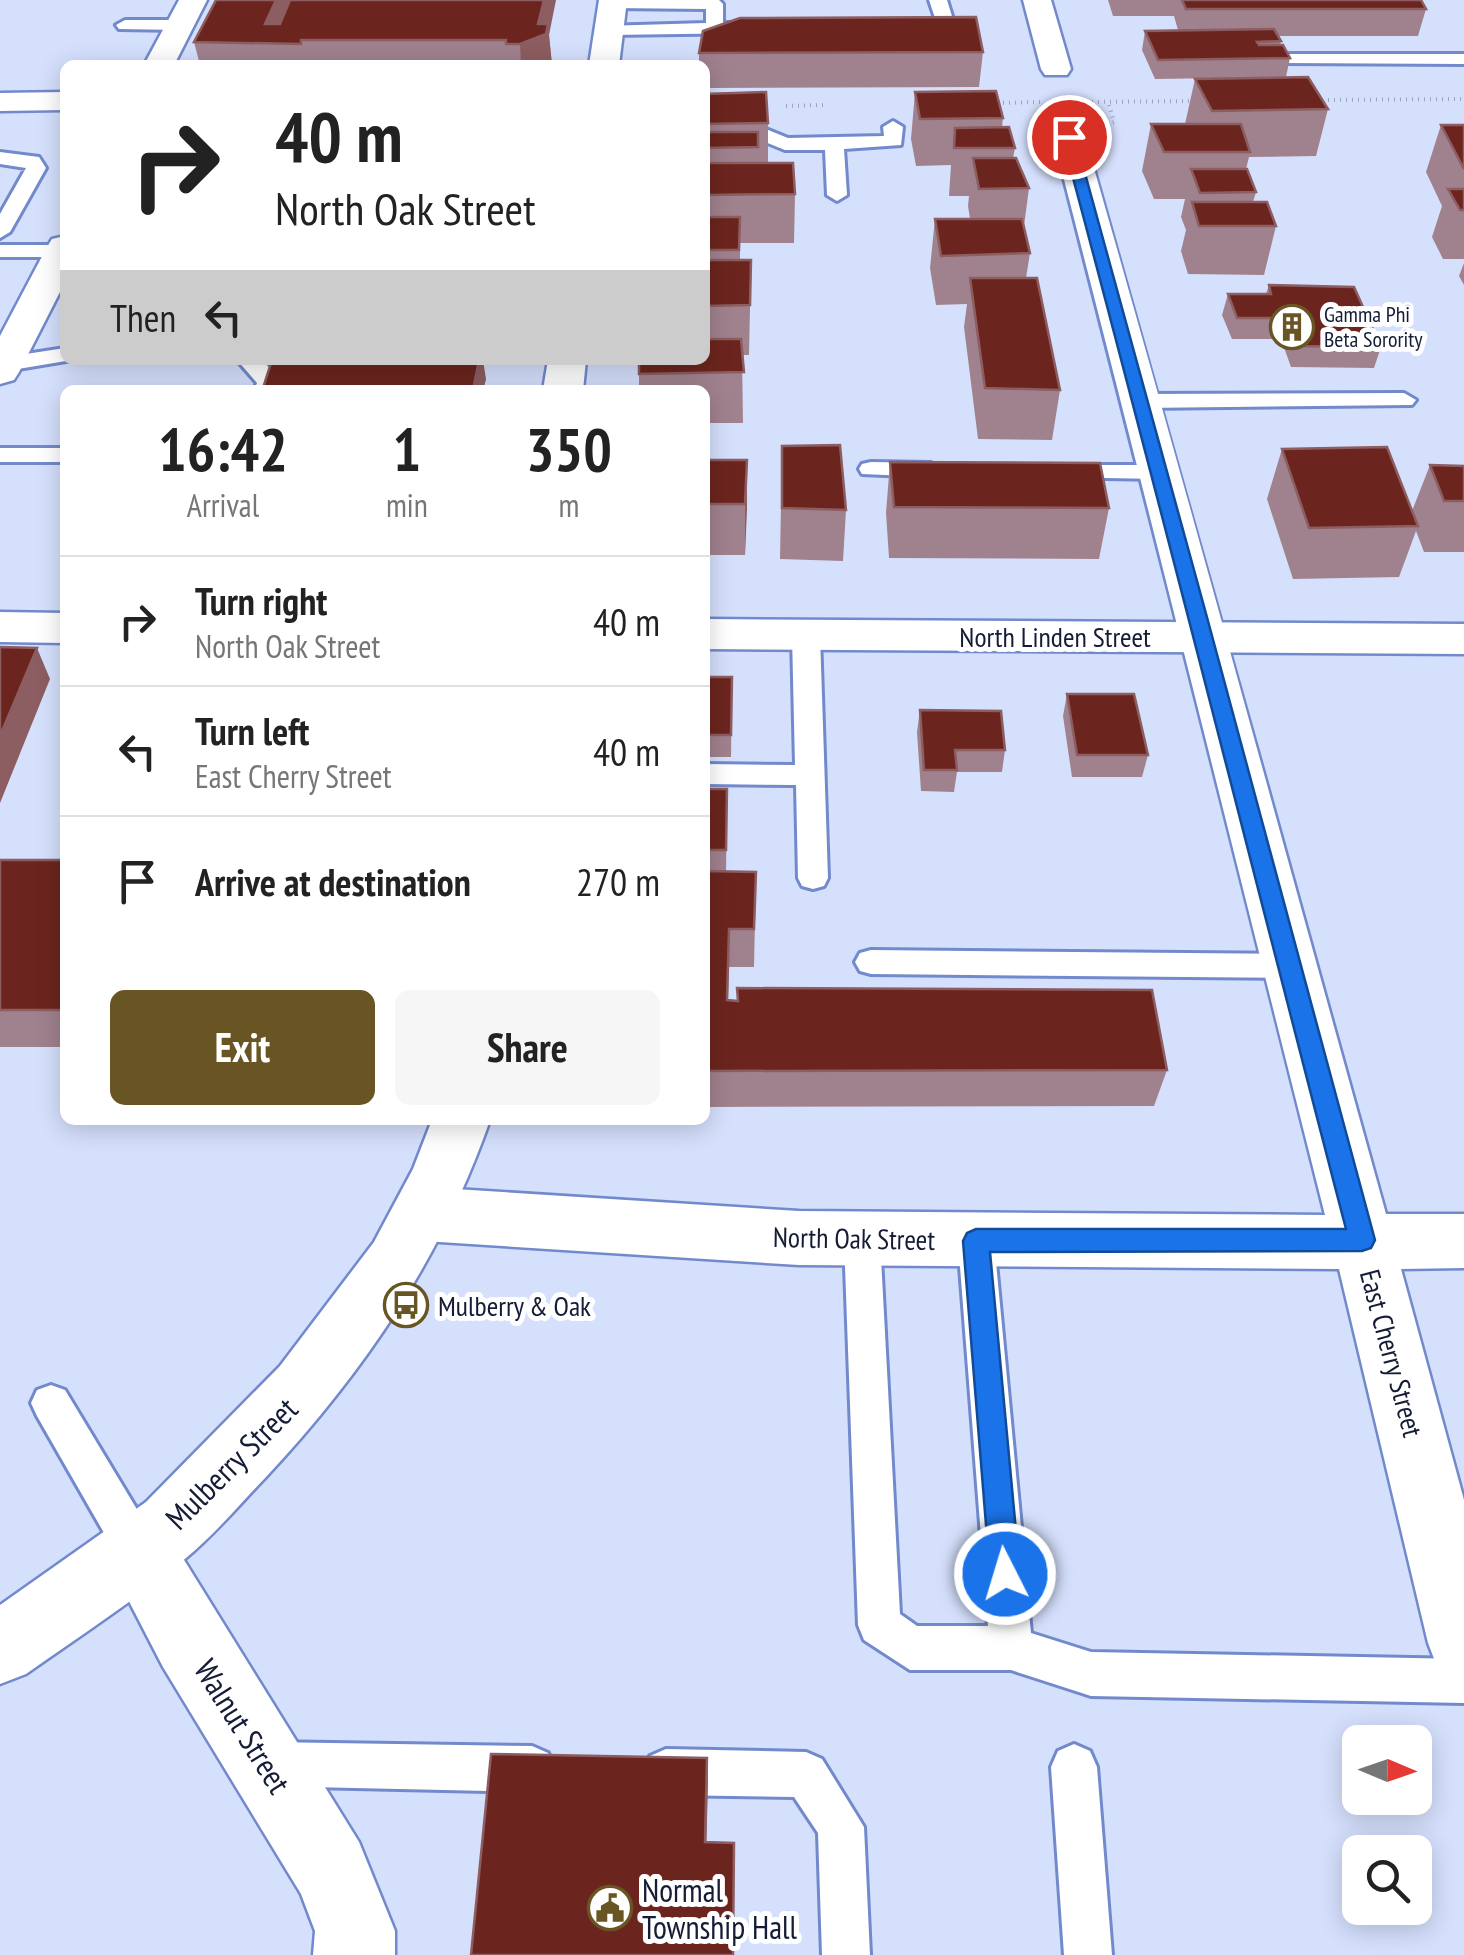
<!DOCTYPE html>
<html lang="en">
<head>
<meta charset="utf-8">
<style>
	body { margin:0; font-family:"PT Sans Narrow",sans-serif; background:#f6f6f6; color:#222; height:100vh; display:flex; flex-direction:column; font-size:38px; white-space:nowrap }
	* { box-sizing:border-box; margin:0 }
	p { font-size:32px; color:#767676 }
	.icon { flex:none; width:55px; height:55px; fill:none; stroke:currentColor; stroke-width:2; stroke-linecap:round; stroke-linejoin:round }
	.map { position:relative; flex:1; overflow:hidden }
	.details { position:absolute; left:60px; top:385px; width:650px; height:740px; display:flex; flex-direction:column; background:#fff; border-radius:15px; box-shadow:0 5px 25px #0003 }
	.details>* { flex:none }
	.banner { position:absolute; left:60px; top:60px; width:650px; height:305px; border-radius:15px; box-shadow:0 5px 25px #0003; background:#fff; color:#222; overflow:hidden }
	.needle { width:65px; rotate:92deg }
	.tools { position:absolute; left:1342px; top:1725px; display:grid; gap:20px }
	.tools a { display:grid; place-items:center; width:90px; height:90px; border-radius:15px; background:#fff; box-shadow:0 5px 25px #0003; font-size:50px }
	.pin { position:absolute; display:grid; place-items:center; width:85px; height:85px; color:#fff; margin:-42px; border:5px solid #fff; border-radius:50%; box-shadow:0 2px 10px #0007 }
	.me { position:absolute; width:110px; margin:-55px; rotate:355deg; stroke-linejoin:round; filter:drop-shadow(0 0 8px #0008) }
	.turn { display:flex; align-items:center; gap:35px; height:210px; padding:0 50px; font-size:45px }
	.turn .icon { width:130px; height:130px; stroke-width:2.5 }
	.turn b { display:block; font-size:70px; line-height:85px }
	.then { display:flex; align-items:center; height:95px; padding:0 50px; background:#0003; gap:20px; font-size:38px }
	.eta { display:flex; justify-content:space-evenly; align-items:center; height:170px; text-align:center }
	.eta b { font-size:60px; font-weight:800; line-height:70px }
	.action { display:flex; gap:20px; margin-top:auto; padding:20px 50px }
	.action a { flex:1; height:115px; border-radius:15px; background:#685523; color:#fff; font-size:40px; font-weight:800; line-height:115px; text-align:center }
	.action a+a { background:#f6f6f6; color:#222 }
	ul { padding:0; list-style:none }
	li { display:flex; align-items:center; gap:30px; height:130px; padding:0 50px; border-top:2px solid #e0e0e0 }
	li div { flex:1 }
	li b { display:block; font-size:38px }
	li em { font-style:normal }
	.map>svg:first-child { display:block }
	.lines { fill:none; stroke-linecap:round; stroke-linejoin:round }
	.service-casing { stroke:#728acc; stroke-width:6 }
	.minor-casing { stroke:#728acc; stroke-width:5 }
	.secondary-casing { stroke:#728acc; stroke-width:5 }
	.path { stroke:#9aa5c1; stroke-width:4; stroke-dasharray:1 5; stroke-linecap:butt }
	.service { fill:#fff; fill-rule:evenodd }
	.minor { fill:#fff; fill-rule:evenodd }
	.secondary { fill:#fff; fill-rule:evenodd }
	.wall { fill:#a0828e }
	.shaded-wall { fill:#8c5d61 }
	.building { fill:#6c251e; stroke:#8c5d61; stroke-width:2.5 }
	.route { fill:#1a73e8; stroke:#114b97; stroke-width:2.5 }
	.labels { text-anchor:middle; dominant-baseline:central; stroke-width:10; stroke-linejoin:round; paint-order:stroke }
	.far-poi-label { font-size:22px; fill:#141c36; stroke:#fff; text-anchor:start }
	.street-label { font-size:28px; fill:#141c36; stroke:#fff }
	.poi-label { font-size:28px; fill:#141c36; stroke:#fff; text-anchor:start }
	.near-street-label { font-size:32px; fill:#141c36; stroke:#fff }
	.near-poi-label { font-size:32px; fill:#141c36; stroke:#fff; text-anchor:start }
</style>
</head>
<body>
<div class="map">
<svg width="1464" height="1955" viewBox="0 0 1464 1955">
	<rect width="100%" height="100%" fill="#d5e0fd"/>
	<g class="lines">
		<defs>
			<path id="service" d="M606 0H719L723 4V23H754L763 28 754 33 609 35 603 34V26L706 23V9L612 8 606 7Z
				M929 0H947L955 26 952 30 907 31V23L936 21Z
				M125 20H180L189 25 180 30 119 29 116 25Z
				M1289 54H1464V64L1283 63 1280 59Z
				M893 121 903 127 901 145 844 149 847 195 837 201 827 195 825 150H785L758 139 705 140V128L761 127 788 138 884 136 883 127Z
				M0 152 39 157 46 168 10 232 0 238V214L26 168 0 164Z
				M0 245H63L65 257H0Z
				M65 348V360H72L0 372V358Z
				M237 360C260 360 269 361 281 383L278 390H254L257 383Z
				M1404 393 1416 400 1412 405 1141 408 1129 401 1141 394Z
				M0 448H65V462H0Z
				M871 462 931 463 943 470 931 477 862 474 859 469 862 464Z
				M1060 465H1160L1172 472 1160 479 1051 477 1048 472 1051 467Z
				M806 626 816 629 820 635 828 878 824 886 813 889 802 886 798 878 796 785 705 784V764L795 765 792 635 796 629Z
				M871 950 1289 954 1300 957 1305 966 1300 975 1289 978 871 974 860 971 855 962 860 953Z
				M862 1223 875 1228 880 1239 900 1614 917 1626H988L958 1241 963 1230 976 1225 989 1230 994 1241 1031 1633 1091 1652 1464 1659V1703L1091 1696 1011 1670H910L864 1640 858 1625 844 1239 849 1228Z
				M51 1385 65 1390 153 1536 159 1551 153 1566 138 1572 123 1566 37 1416 31 1403 37 1390Z
				M266 1742 532 1746 548 1753 555 1769 548 1785 532 1792 266 1786 250 1780 244 1764 250 1748Z
				M1074 1744 1090 1751 1097 1767 1112 1955H1064L1051 1767 1058 1751Z
				M666 1749 806 1752 822 1759 864 1827 870 1955H822L818 1833 794 1797 666 1795 650 1788 643 1772 650 1756Z"/>
			<path id="minor" d="M1023 0H1051L1071 69 1067 75H1045L1041 69Z
				M65 92V110L0 111V93Z
				M1069 127 1080 130 1085 137C1188 495 1286 855 1386 1214H1464V1268L1401 1269 1464 1500V1679L1438 1669 1428 1643 1339 1269 799 1265 424 1241 402 1233 393 1214 402 1195 424 1187 799 1211 1325 1215C1234 855 1146 496 1053 137L1058 130Z
				M138 1516 163 1526 359 1842 395 1931V1955H313L315 1931 301 1894 163 1667 103 1551 113 1526Z"/>
			<path id="secondary" d="M179 0H207L174 65H144Z
				M599 0H627L619 65H589Z
				M65 236V282L19 372 14 380 0 384V336L47 247 52 239Z
				M548 360H586L583 390H543Z
				M0 612 65 613V643L0 642Z
				M705 619 1464 624V654L705 649Z
				M432 1120H490C442 1257 365 1371 266 1477 240 1504 215 1534 186 1558 135 1600 80 1636 26 1674L0 1684V1605L146 1502 280 1366 374 1242 413 1169Z"/>
		</defs>
		<use href="#service" class="service-casing"/>
		<use href="#minor" class="minor-casing"/>
		<use href="#secondary" class="secondary-casing"/>
		<path class="path" d="M1316 100 1464 99
			M1086 102 1199 101
			M991 103 1044 102
			M786 106 824 105
			M1107 124 1114 122 1108 101"/>
		<use href="#service" class="service"/>
		<use href="#minor" class="minor"/>
		<use href="#secondary" class="secondary"/>
	</g>
	<path class="wall" d="M1108 0H1421L1426 9 1418 36H1278L1281 41 1280 45 1290 58 1286 77 1155 79 1142 50 1145 31 1178 30 1174 16H1113Z
		M549 35 552 65H200L194 42Z
		M983 52 979 87 705 88V65H699V53Z
		M1195 79 1328 109 1316 156 1249 157 1246 169 1256 192 1253 202 1276 226 1264 275 1188 274 1181 251 1186 230 1181 217 1185 199H1154L1142 171 1151 124H1185Z
		M915 92 1003 118 1002 127 1015 148 1013 158 1029 188 1024 226 1030 253 1026 278 1060 390 1052 440 978 439 964 327 967 304 936 305 930 268 935 219H970L968 206 969 196H949L951 165 916 166 911 139Z
		M705 94 768 123V163L795 194 794 243H740V260H751L749 355H742L743 423H705V390H639V374L705 360Z
		M1441 125H1464V259H1443L1432 237 1442 206 1426 172Z
		M1464 263V285L1459 276Z
		M1269 285 1381 347 1374 368 1291 367 1281 339H1232L1222 315 1228 294H1266Z
		M486 379 483 390H264L263 388Z
		M782 446 846 510 843 561 780 559Z
		M705 447V460H747L745 555H705Z
		M1282 449 1412 511 1430 465 1464 466V552H1424L1416 531 1399 577 1293 579 1267 499Z
		M890 462 1109 508 1099 559 889 558 886 513Z
		M705 677H732L731 757H705Z
		M1067 694 1148 755 1142 777H1072L1063 716Z
		M920 710 1005 750 1002 772H957L954 792 921 791 917 732Z
		M705 789H727L726 871H705Z
		M0 860H65V1047H0Z
		M705 871 756 872 754 967H729L728 1000 1167 1070 1154 1106 705 1107Z"/>
	<path class="shaded-wall" d="M276 0H304L285 44 265 24Z
		M544 0H556L549 35 552 65H521L520 44 538 24Z
		M479 360H483L486 379 483 390H473Z
		M747 460V510L745 555V504Z
		M37 648 50 679 0 803V736Z
		M707 1758 708 1780 706 1861 705 1842Z"/>
	<path class="building" d="M216 0H276L265 24H280L290 0H544L538 24H548L546 34 520 44H506V40H301V44L194 42Z
		M1182 0H1421L1426 9H1186Z
		M976 17 983 52 699 53 703 31 740 18Z
		M1274 29 1281 41 1257 42 1259 45H1283L1290 58 1158 60 1145 31Z
		M1308 77 1328 109 1212 111 1195 79Z
		M996 91 1003 118 920 119 915 92Z
		M766 92 768 123 705 124V94Z
		M1151 124H1241L1250 152H1164Z
		M1441 125H1464V169Z
		M1009 127 1015 148H954L955 128Z
		M705 132H758V147L705 148Z
		M973 158H1016L1029 188 979 189Z
		M705 163H793L795 194 705 195Z
		M1191 169H1247L1256 192 1200 193Z
		M1448 189H1464V210H1460Z
		M1192 202H1267L1276 226H1199Z
		M705 217H740L739 250H705Z
		M935 219H1022L1030 253 941 256Z
		M705 260H751L750 305 705 306Z
		M970 278H1037L1060 390 985 388Z
		M1269 285 1354 287 1381 347 1297 346 1287 318H1237L1228 294H1271Z
		M705 339H741L744 372 639 374V360H705Z
		M272 360H479L473 390H300L263 388Z
		M840 445 846 510 782 508V446Z
		M705 447V460H747L745 504H705Z
		M1387 447 1418 526 1309 528 1282 449Z
		M890 462 1100 463 1109 508 894 507Z
		M1430 465 1464 466V501H1444Z
		M0 647 37 648 0 736Z
		M705 677H732L731 735H705Z
		M1067 694H1134L1148 755H1077Z
		M920 710 1001 711 1005 750H955L957 770H924Z
		M705 789H727L726 850H705Z
		M0 860H65V1010H0Z
		M705 871 756 872 754 929H729L727 1000 738 1001 737 988 1152 990 1167 1070 705 1071Z
		M491 1754 707 1758 705 1842 734 1843 733 1955H471Z"/>
	<path class="route" d="M1069 133 1075 137C1178 504 1275 872 1375 1240L1371 1248 1362 1251 990 1252 1020 1574 1015 1584 1005 1588 995 1584 990 1574 963 1241 967 1233 976 1229H1346C1251 865 1160 500 1062 137Z"/>
	<defs>
		<symbol id="building-ring" viewBox="-11 -11 22 22"><circle r="9.5" fill="#fff" stroke="#685523" stroke-width="1.5"/><path d="M-4-6H4V6H1V3H-1V6H-4ZM-2.5-4.3h1.7v1.8h-1.7ZM.8-4.3h1.7v1.8H.8ZM-2.5-1h1.7V.8h-1.7ZM.8-1h1.7V.8H.8Z" fill="#685523"/></symbol>
		<symbol id="bus-ring" viewBox="-11 -11 22 22"><circle r="9.5" fill="#fff" stroke="#685523" stroke-width="1.5"/><path d="M-5-6H5V4H4V6H2V4H-2V6H-4V4H-5ZM-3.5-4V0h7V-4ZM-3.5 1.2v1.5H-2V1.2ZM2 1.2v1.5H3.5V1.2Z" fill="#685523"/></symbol>
		<symbol id="civic-ring" viewBox="-11 -11 22 22"><circle r="9.5" fill="#fff" stroke="#685523" stroke-width="1.5"/><path d="M-.6-6.5H3V-4.5H.6V-3L4-1V1h2V6H-6V1h2V-1L-.6-3ZM-1.2 2.5V6h2.4V2.5Z" fill="#685523"/></symbol>
	</defs>
	<g fill-rule="evenodd">
		<use href="#building-ring" x="1267" y="302" width="50" height="50"/>
		<use href="#bus-ring" x="381" y="1280" width="50" height="50"/>
		<use href="#civic-ring" x="585" y="1883" width="50" height="50"/>
	</g>
	<g class="labels">
		<g class="far-poi-label">
			<text x="1324" y="314">Gamma Phi<tspan x="1324" dy="25">Beta Sorority</tspan></text>
		</g>
		<g class="street-label">
			<text x="1055" y="636">North Linden Street</text>
			<text transform="translate(854 1238) rotate(1)">North Oak Street</text>
			<text transform="translate(1392 1353) rotate(75)">East Cherry Street</text>
		</g>
		<g class="poi-label">
			<text x="438" y="1305">Mulberry &amp; Oak</text>
		</g>
		<g class="near-street-label">
			<text transform="translate(231 1463) rotate(-45)">Mulberry Street</text>
			<text transform="translate(243 1726) rotate(58)">Walnut Street</text>
		</g>
		<g class="near-poi-label">
			<text x="642" y="1890">Normal<tspan x="642" dy="37">Township Hall</tspan></text>
		</g>
	</g>
</svg>
<div class="tools">
<a><svg class="needle" viewBox="-14 -14 28 28"><path d="M0-13l5 13h-10z" fill="#e53935"/><path d="M0 13l5-13h-10z" fill="#767676"/></svg></a>
<a><svg class="icon" aria-label="search" viewBox="0 0 24 24"><circle cx="10" cy="10" r="6"/><path d="M15 15l6 6"/></svg></a>
</div>
<div class="pin" style="left:1069px;top:137px;background:#d93025"><svg class="icon" aria-label="arrive" viewBox="0 0 24 24"><path d="M6 21V4h12l-3 4 3 4H6"/></svg></div>
<svg class="me" style="left:1005px;top:1574px" viewBox="-20 -20 40 40"><circle r="17" fill="#1a73e8" stroke="#fff" stroke-width="3"/><path d="M0-11L8 9 0 5-8 9z" fill="#fff"/></svg>
<div class="banner">
<div class="turn"><svg class="icon" aria-label="right" viewBox="0 0 24 24"><path d="M7 20v-9h11M14 6l5 5-5 5"/></svg><div><b>40 m</b>North Oak Street</div></div>
<div class="then">Then<svg class="icon" aria-label="left" viewBox="0 0 24 24"><path d="M17 20v-9H6M10 6l-5 5 5 5"/></svg></div>
</div>
<section class="details">
<div class="eta">
<div><b>16:42</b><p>Arrival</p></div>
<div><b>1</b><p>min</p></div>
<div><b>350</b><p>m</p></div>
</div>
<ul>
<li><svg class="icon" aria-label="right" viewBox="0 0 24 24"><path d="M7 20v-9h11M14 6l5 5-5 5"/></svg><div><b>Turn right</b><p>North Oak Street</p></div><em>40 m</em></li>
<li><svg class="icon" aria-label="left" viewBox="0 0 24 24"><path d="M17 20v-9H6M10 6l-5 5 5 5"/></svg><div><b>Turn left</b><p>East Cherry Street</p></div><em>40 m</em></li>
<li><svg class="icon" aria-label="arrive" viewBox="0 0 24 24"><path d="M6 21V4h12l-3 4 3 4H6"/></svg><div><b>Arrive at destination</b></div><em>270 m</em></li>
</ul>
<div class="action"><a>Exit</a><a>Share</a></div>
</section>
</div>
</body>
</html>
